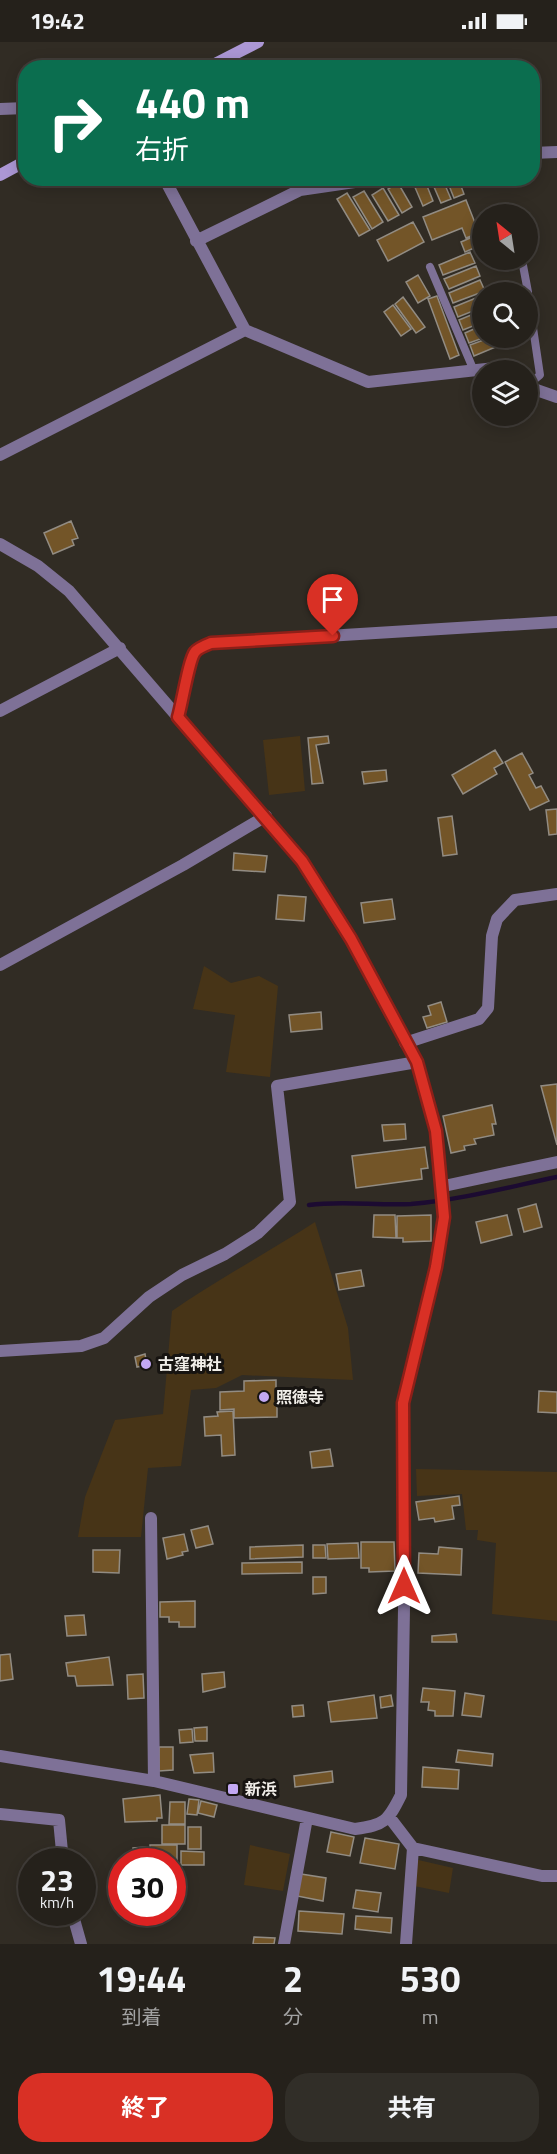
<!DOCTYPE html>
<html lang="ja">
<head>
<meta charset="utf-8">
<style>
	body { margin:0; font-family:"Titillium Web","Noto Sans JP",sans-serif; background:#312e28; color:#f1f3f6; height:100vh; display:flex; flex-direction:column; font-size:22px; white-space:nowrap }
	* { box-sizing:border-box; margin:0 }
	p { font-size:20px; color:#a3a3a3 }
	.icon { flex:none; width:33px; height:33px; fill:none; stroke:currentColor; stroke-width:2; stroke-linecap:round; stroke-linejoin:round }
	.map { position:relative; height:1902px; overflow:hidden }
	.panel { display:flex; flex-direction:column; background:#25211b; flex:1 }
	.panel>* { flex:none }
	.guide { position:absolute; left:18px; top:18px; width:522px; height:126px; border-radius:24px; box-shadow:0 3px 15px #0003,0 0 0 2px #423e3a; background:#0b6e4f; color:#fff; overflow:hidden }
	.needle { width:39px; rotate:330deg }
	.fabs { position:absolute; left:472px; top:162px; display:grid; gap:12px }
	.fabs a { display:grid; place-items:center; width:66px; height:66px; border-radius:50%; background:#25211b; box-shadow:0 3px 15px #0003,0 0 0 2px #423e3a; font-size:30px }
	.speed { position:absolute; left:18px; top:1806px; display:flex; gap:12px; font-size:30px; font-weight:700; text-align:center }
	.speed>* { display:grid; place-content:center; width:78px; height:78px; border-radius:50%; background:#25211b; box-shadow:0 3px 15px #0003,0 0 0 2px #423e3a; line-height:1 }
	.speed small { font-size:15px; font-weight:400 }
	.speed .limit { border:9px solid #d22; background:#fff; color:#111 }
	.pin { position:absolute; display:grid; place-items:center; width:51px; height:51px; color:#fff; margin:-62px -26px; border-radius:50% 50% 50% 0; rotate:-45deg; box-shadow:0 0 6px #0007 }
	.pin .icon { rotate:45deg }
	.me { position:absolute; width:66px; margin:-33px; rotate:0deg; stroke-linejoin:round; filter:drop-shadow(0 0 4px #0008) }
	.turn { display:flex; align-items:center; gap:21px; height:126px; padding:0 18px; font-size:27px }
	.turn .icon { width:78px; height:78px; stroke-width:2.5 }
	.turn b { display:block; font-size:42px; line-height:51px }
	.eta { display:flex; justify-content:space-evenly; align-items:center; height:102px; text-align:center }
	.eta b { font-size:36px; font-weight:700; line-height:42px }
	.button { display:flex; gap:12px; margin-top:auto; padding:12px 18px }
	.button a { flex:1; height:69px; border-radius:24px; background:#d93025; color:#fff; font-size:24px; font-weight:700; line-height:69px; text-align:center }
	.button a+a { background:#312e28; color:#f1f3f6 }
	.status { display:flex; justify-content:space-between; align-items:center; height:42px; padding:0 30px; background:#25211b; direction:ltr }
	.status svg { height:16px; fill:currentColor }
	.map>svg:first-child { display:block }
	.green { fill:#473417 }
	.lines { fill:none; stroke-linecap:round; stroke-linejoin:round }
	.stream { stroke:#1c0b31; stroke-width:4.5 }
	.building { fill:#735528; stroke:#928c83; stroke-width:1.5 }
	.lane { stroke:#7e7197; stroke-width:8 }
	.street { stroke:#7e7197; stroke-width:12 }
	.secondary { stroke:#ac97d5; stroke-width:12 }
	.route-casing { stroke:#8d1f18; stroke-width:15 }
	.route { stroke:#d93025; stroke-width:10 }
	.poi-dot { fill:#c2a8f3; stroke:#171411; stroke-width:2 }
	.labels { text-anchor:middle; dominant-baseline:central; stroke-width:6; stroke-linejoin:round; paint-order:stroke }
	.poi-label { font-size:16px; font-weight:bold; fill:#f1eee9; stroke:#171411; text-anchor:start }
</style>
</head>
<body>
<div class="status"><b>19:42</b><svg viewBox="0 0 49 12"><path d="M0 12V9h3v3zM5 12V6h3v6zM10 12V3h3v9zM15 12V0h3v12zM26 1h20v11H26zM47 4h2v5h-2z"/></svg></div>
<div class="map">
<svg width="557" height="1902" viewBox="0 0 557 1902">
	<rect width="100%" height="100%" fill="#312c24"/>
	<path class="green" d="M300 694 305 749 269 753 263 698Z
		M204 924 231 941 259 934 278 944 270 1035 226 1030 235 973 193 967Z
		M315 1180 348 1286 353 1338 242 1333 216 1346 191 1348 181 1424 148 1426 141 1495H78L85 1455 115 1378 163 1372 172 1269C218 1237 267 1211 315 1180Z
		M416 1427 557 1430V1579L492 1572 496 1501 477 1498 478 1488H466L462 1452 417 1454Z
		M250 1803 290 1812 283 1849 244 1843Z
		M414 1817 453 1826 449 1851 414 1844Z"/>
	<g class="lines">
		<path class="stream" d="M309 1163C343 1158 377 1164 411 1162 460 1158 509 1145 557 1135"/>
	</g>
	<path class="building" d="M435 136H442L451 157 441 161 431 138Z
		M446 136H458L464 152 454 156Z
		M425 139 433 159 423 164 414 143Z
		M398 141 412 165 402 171 388 147Z
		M383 146 399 173 388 179 372 153Z
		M364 149 383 180 372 187 353 155Z
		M347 151 370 188 359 194 337 157Z
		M466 158 479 191 466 196 462 186 432 198 423 175Z
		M413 180 424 200 388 219 377 198Z
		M477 193 481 203 465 210 461 200Z
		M470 210 475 221 443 233 439 223Z
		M476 224 480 234 449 247 444 237Z
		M418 233 430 254 418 261 406 240Z
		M480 238 485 249 453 261 449 251Z
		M483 253V265L458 275 454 265Z
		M437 254 459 313 450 317 428 257Z
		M403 255 425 285 416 291 395 262Z
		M393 263 411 287 401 294 384 270Z
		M483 268V280L463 288 459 278Z
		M483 283V296L469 301 465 291Z
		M489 296H503L505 301 474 314 470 303Z
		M71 479 78 496 72 498 74 503 53 512 44 491Z
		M328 694 329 701 316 703 323 741 312 742 308 696Z
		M495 708 503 721 494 726 497 732 463 752 452 733Z
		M522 711 533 731 529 733 536 746 541 744 549 759 530 768 505 720Z
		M386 728 387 739 364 742 362 730Z
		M557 767V792L549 793 546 768Z
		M452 774 457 812 443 814 438 776Z
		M234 811 267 814 265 830 233 828Z
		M278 853 306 855 304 879 276 877Z
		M392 857 395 877 364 881 361 861Z
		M441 960 447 980 427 986 423 975 431 973 428 964Z
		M321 970 322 987 291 990 289 973Z
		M557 1042V1103L541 1044Z
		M492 1063 496 1082H492L494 1093 474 1097 476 1102 464 1104 465 1108 451 1111 443 1074Z
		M405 1082 406 1097 384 1099 382 1083Z
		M425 1105 428 1126 421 1127 422 1137 356 1146 352 1114Z
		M536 1162 542 1185 524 1190 518 1167Z
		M374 1173H395L396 1196 373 1195Z
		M431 1173V1199L403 1200V1196H397V1174Z
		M507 1173 512 1193 481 1201 476 1180Z
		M361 1228 364 1244 339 1248 336 1232Z
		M145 1312 147 1323 137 1325 135 1315Z
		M276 1338V1349H283V1362H277V1375L234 1376V1367L220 1368V1350L244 1349V1339Z
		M539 1349 557 1350V1371L538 1370Z
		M233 1369 235 1413 222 1414 221 1393 205 1394 204 1375 218 1374 217 1370Z
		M330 1407 333 1424 312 1426 310 1410Z
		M459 1454 460 1463 452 1464 454 1477 435 1480 434 1476 419 1478 416 1460Z
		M208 1484 213 1502 196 1506 191 1488Z
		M184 1492 188 1509 182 1510 183 1513 167 1517 163 1496Z
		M361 1500H394L395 1529 369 1530V1526H361Z
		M358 1501 359 1516 328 1517 327 1502Z
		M303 1503V1515L250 1517V1505Z
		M313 1503H325L326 1516H313Z
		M439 1505 462 1507 461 1533 418 1531 419 1511 438 1512Z
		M93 1508H120L119 1531 93 1530Z
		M302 1520V1531L242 1532V1521Z
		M313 1535H326V1551L313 1552Z
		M195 1559V1585H179V1580H169V1575H160V1560Z
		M84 1573 86 1593 67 1594 65 1574Z
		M456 1592 457 1600H432V1594Z
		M10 1612 13 1637 0 1639V1613Z
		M109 1615 113 1643 77 1644 75 1634H68L66 1621Z
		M224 1630 225 1645 203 1650 202 1632Z
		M143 1632 144 1656 128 1657 127 1633Z
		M423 1646 455 1649 453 1674H435V1669L428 1668 429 1660H421Z
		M465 1651 484 1654 481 1675 462 1673Z
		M374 1653 377 1676 331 1680 328 1660Z
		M391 1653 393 1664 381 1666 380 1655Z
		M303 1663 304 1674 293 1675 292 1664Z
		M207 1685V1699H195L194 1686Z
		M192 1687 193 1700 180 1701 179 1688Z
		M159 1705H173V1728L159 1729Z
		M458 1708 493 1712 492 1724 456 1720Z
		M213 1711 214 1730 194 1731 190 1713Z
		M423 1725 459 1728 458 1747 422 1745Z
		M332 1729 333 1740 295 1745 294 1734Z
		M160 1753 162 1776H157V1779L125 1780 123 1757Z
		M189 1757 199 1758 197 1773 187 1772Z
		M201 1759 217 1763 214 1775 198 1771Z
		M170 1760H185V1782H169Z
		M162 1783H185V1802H162Z
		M188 1785H201V1807H188Z
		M331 1790 354 1795 350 1814 327 1810Z
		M365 1796 399 1802 395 1827 360 1821Z
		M150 1803H177V1823H172V1820H150Z
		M146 1805 147 1820H134L133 1806Z
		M181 1809 204 1810V1823H181Z
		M301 1832 326 1836 323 1859 297 1854Z
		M356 1848 381 1851 378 1870 353 1866Z
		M299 1869 344 1872 342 1892 298 1889Z
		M356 1874 392 1876 391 1891 355 1887Z
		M254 1895 275 1896 274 1902H253Z"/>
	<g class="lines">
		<path class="lane" d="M522 218 528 250
			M430 225 474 329
			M528 252 540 333 528 343"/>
		<path class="street" d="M0 67 26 66
			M532 111 557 110
			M164 136 245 288
			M196 199 300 148 382 136
			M528 345 557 355
			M0 413 245 288 368 340 495 326 498 328
			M0 502 38 524 69 549 302 819 351 897 417 1020 436 1089 444 1175 436 1225 403 1361 404 1566 401 1753C388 1779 385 1783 355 1787L154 1739 0 1714
			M0 669 120 606
			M178 675C182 662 189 617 194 610 198 606 205 603 211 601L557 580
			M0 923 183 823 266 774
			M405 1001 479 977 488 966 492 894 497 877 515 858 557 852
			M444 1144 557 1120
			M0 1309 81 1304 104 1296 149 1255 182 1233 225 1212 258 1191 290 1160 277 1044 417 1020
			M151 1476 154 1739
			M0 1772 59 1778 63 1820
			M390 1776 413 1806 542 1834H557
			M72 1870 81 1902
			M284 1902 307 1776
			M406 1902 413 1806"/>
		<path class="secondary" d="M207 26 258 0
			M0 133 26 119"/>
	</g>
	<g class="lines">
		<defs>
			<path id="route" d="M333 594 211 601C206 603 198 606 195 610 189 617 182 662 178 675L302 819 351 897 417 1020 436 1089 444 1175 436 1225 403 1361 404 1544"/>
		</defs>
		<use href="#route" class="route-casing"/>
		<use href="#route" class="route"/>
	</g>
	<g class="poi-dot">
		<circle cx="146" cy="1322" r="6"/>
		<circle cx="264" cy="1355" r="6"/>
		<rect x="227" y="1741" width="12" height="12" rx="3"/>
	</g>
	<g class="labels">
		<g class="poi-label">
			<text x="158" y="1322">古窪神社</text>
			<text x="276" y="1355">照徳寺</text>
			<text x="245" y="1747">新浜</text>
		</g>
	</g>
</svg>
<div class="fabs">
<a><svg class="needle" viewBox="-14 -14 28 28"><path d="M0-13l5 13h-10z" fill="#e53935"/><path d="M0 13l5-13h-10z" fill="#a3a3a3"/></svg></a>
<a><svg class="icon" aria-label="search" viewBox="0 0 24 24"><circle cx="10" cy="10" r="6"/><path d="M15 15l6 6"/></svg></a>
<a><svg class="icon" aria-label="layers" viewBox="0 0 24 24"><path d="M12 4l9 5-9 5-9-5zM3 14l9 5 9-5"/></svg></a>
</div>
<div class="speed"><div>23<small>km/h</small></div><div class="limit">30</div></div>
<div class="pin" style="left:333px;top:594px;background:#d93025"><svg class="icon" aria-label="arrive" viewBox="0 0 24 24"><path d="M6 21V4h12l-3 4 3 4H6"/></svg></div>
<svg class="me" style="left:404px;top:1544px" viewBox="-20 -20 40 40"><path d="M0-17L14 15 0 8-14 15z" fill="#d93025" stroke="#fff" stroke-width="4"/></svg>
<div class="guide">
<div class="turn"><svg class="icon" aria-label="right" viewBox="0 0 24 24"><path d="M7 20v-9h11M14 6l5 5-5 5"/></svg><div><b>440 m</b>右折</div></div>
</div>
</div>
<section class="panel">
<div class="eta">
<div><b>19:44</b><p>到着</p></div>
<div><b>2</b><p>分</p></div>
<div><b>530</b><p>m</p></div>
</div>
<div class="button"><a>終了</a><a>共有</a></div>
</section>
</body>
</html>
